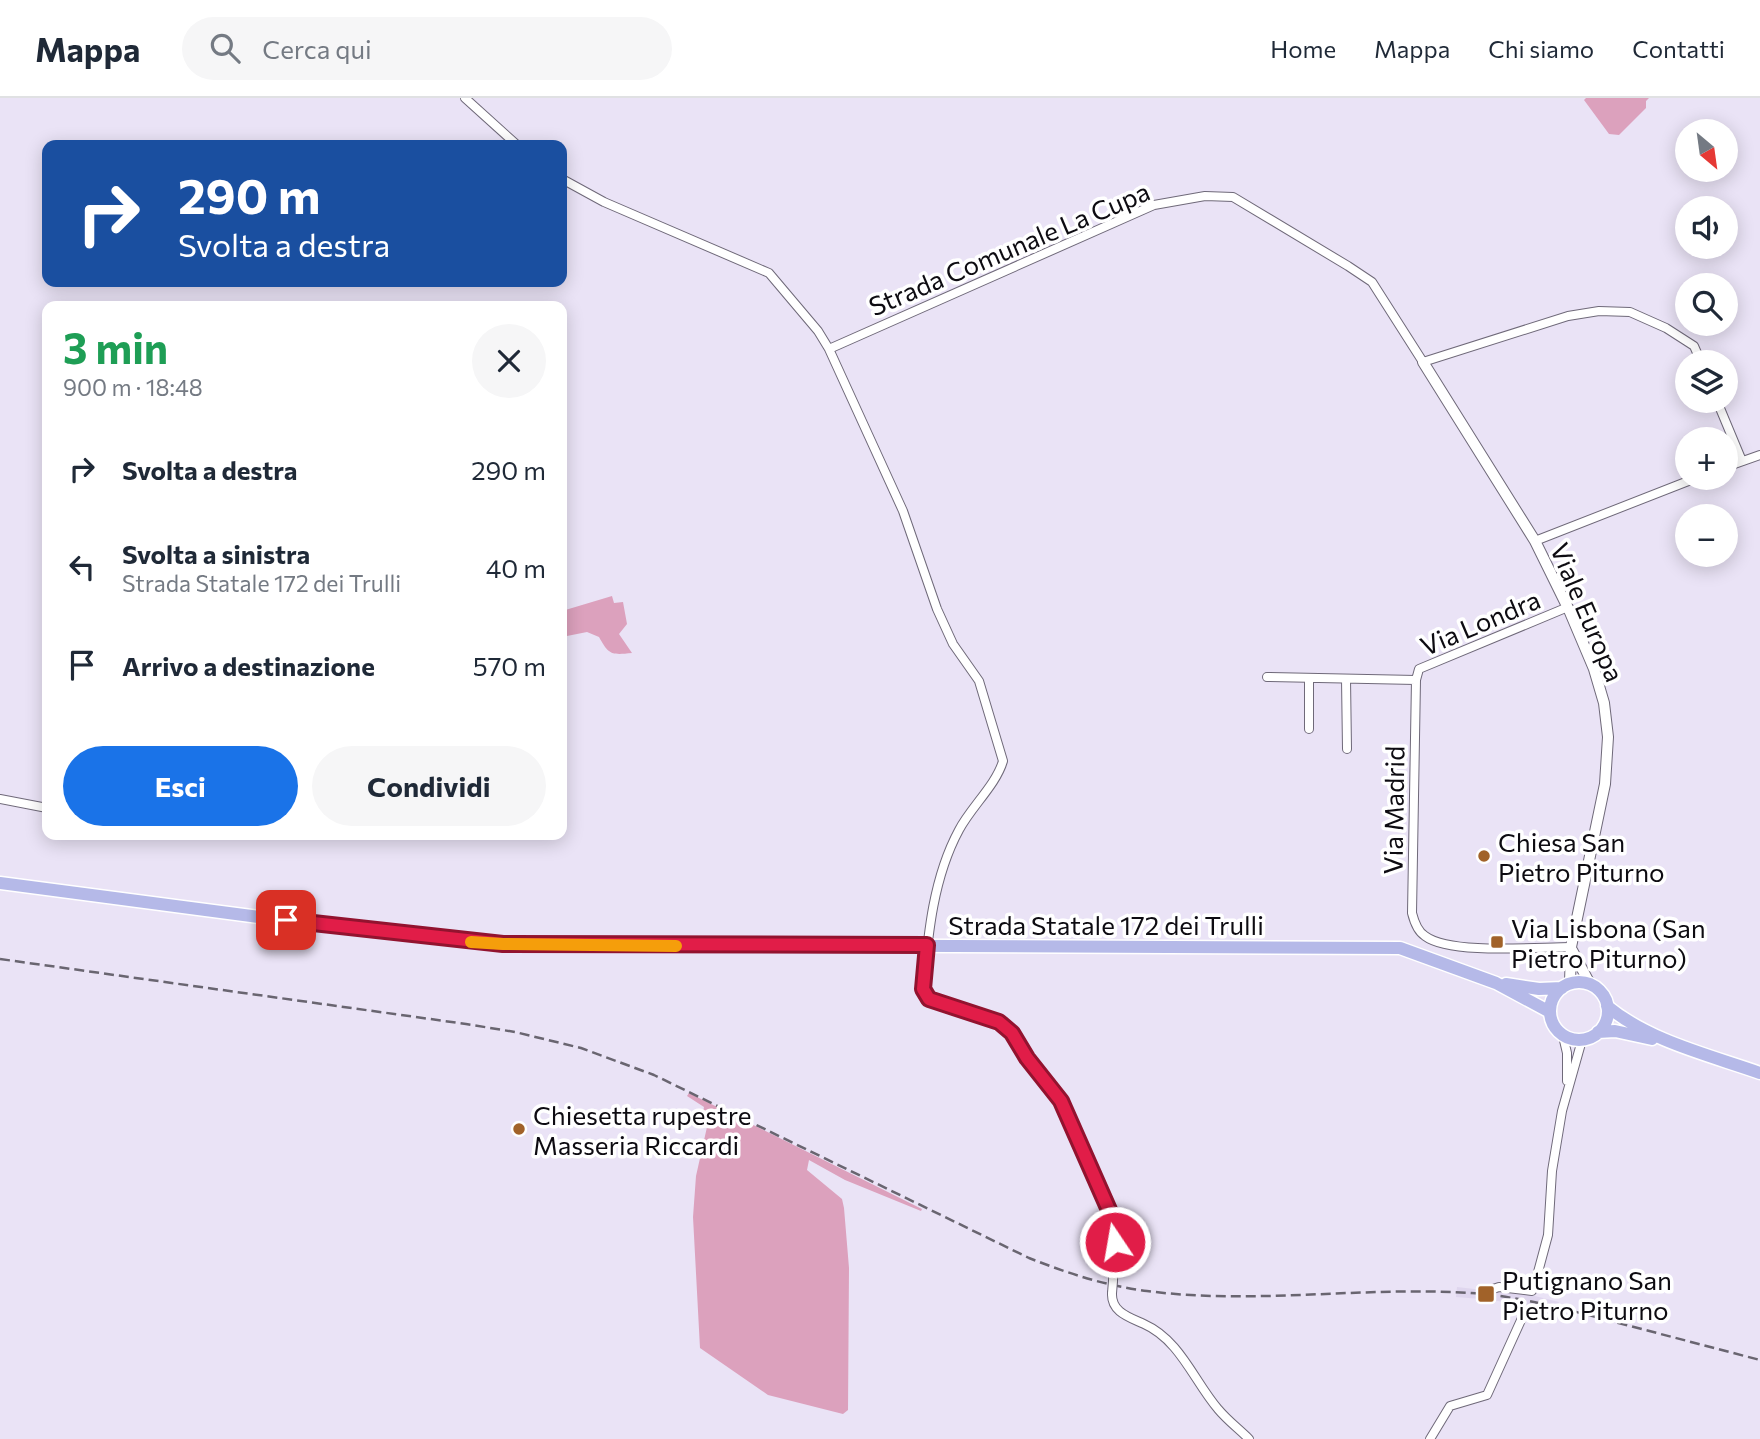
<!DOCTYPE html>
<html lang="it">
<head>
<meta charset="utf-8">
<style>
	body { margin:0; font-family:Commissioner,sans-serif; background:#f6f6f7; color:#1f2937; height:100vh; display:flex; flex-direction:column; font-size:26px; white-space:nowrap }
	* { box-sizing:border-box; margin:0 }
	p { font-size:23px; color:#747a83 }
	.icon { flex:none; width:38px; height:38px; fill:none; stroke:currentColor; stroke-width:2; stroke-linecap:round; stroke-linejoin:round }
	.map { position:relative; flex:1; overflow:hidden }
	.drawer { position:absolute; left:42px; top:203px; width:525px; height:539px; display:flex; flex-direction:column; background:#fff; border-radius:14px; box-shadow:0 4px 18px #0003 }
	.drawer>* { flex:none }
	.hud { position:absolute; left:42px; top:42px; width:525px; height:147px; border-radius:14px; box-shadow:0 4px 18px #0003; background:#1a4fa0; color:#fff; overflow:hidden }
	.needle { width:46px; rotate:151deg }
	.buttons { position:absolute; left:1675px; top:21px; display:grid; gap:14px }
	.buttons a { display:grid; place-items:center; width:63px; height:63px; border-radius:50%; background:#fff; box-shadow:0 4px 18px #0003; font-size:35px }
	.pin { position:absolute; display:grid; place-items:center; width:60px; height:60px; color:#fff; margin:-30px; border-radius:14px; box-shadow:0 4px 10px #0006 }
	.me { position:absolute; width:77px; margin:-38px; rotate:348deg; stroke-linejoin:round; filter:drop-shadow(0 0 5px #0008) }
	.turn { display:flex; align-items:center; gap:24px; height:147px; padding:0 21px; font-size:32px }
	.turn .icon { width:91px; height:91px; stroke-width:2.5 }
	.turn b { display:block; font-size:49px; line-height:60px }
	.round { display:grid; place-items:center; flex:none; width:74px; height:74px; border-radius:37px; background:#f6f6f7 }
	.overview { display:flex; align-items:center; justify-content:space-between; height:119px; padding:0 21px }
	h1 { font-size:42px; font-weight:700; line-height:52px; color:#1e9e55 }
	.button { display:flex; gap:14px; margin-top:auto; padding:14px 21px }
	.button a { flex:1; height:80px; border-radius:42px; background:#1a73e8; color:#fff; font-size:28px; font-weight:700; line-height:80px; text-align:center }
	.button a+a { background:#f6f6f7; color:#1f2937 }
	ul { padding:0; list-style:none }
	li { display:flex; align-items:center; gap:21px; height:98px; padding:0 21px }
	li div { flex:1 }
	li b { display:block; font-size:26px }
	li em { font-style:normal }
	header { display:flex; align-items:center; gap:42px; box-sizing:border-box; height:98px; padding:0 35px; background:#fff; border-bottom:2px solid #e0e1e3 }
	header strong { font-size:33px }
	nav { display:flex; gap:38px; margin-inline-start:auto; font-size:24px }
	.search { width:490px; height:63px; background:#f6f6f7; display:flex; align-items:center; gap:18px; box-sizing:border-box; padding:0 24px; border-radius:38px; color:#747a83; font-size:26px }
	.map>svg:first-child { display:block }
	.built { fill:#dfd6ee }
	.green { fill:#dca1bd }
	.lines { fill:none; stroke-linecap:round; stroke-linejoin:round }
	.minor-casing { stroke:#6f6979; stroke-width:10 }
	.tertiary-casing { stroke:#6f6979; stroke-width:12 }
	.primary-casing { stroke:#fff; stroke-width:15 }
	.minor { stroke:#fff; stroke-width:8 }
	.tertiary { stroke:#fff; stroke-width:10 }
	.primary { stroke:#b5b9e8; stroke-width:12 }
	.rail { stroke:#696570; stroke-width:2.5; stroke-dasharray:10 5; stroke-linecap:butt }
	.minor-bridge-casing { stroke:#6f6979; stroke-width:10; stroke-linecap:butt }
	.minor-bridge { stroke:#fff; stroke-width:8 }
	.route-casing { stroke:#92132f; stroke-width:18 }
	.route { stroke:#e11d48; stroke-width:12 }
	.slow { stroke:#f59e0b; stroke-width:12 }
	.poi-dot { fill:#a16229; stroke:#fff; stroke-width:2.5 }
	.labels { text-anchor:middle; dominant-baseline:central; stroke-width:7; stroke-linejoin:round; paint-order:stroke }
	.street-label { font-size:26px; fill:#0d0b11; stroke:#fff }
	.poi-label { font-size:26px; fill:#0d0b11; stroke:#fff; text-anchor:start }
</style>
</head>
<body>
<header>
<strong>Mappa</strong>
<div class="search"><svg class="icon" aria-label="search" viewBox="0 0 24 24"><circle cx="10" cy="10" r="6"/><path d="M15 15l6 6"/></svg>Cerca qui</div>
<nav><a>Home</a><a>Mappa</a><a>Chi siamo</a><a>Contatti</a></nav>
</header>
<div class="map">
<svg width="1760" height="1341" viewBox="0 0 1760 1341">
	<rect width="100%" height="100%" fill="#eae3f6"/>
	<path class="built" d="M1457 1189 1535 1198 1559 1204 1555 1214 1493 1202 1456 1199Z"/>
	<path class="green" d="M1586 0H1649L1646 3V10L1619 37 1609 36 1584 2Z
		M612 498 614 505 623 504 627 526 619 536 632 555C611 557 609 557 599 539L587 534 562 539V513Z
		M689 995 922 1111 921 1113 845 1082 809 1062 807 1072 842 1101 844 1110 849 1170 848 1312 843 1316 768 1297 700 1250 693 1119 696 1078 707 1029 702 1019 704 1009 687 998Z"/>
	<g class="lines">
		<defs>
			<path id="minor" d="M465 0 517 47
				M562 81 604 104 769 175 818 233 829 251 903 413 937 511 953 546 979 583 1003 663C996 687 971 709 959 732 933 780 928 837 923 891L929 901 986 919 1007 929 1027 960 1061 1003 1113 1124 1115 1135 1113 1183
				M829 251 1154 107 1205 98 1233 99 1348 168 1372 184 1423 264 1568 218 1599 213 1630 214 1666 230 1694 248 1701 264
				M1717 303 1742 363
				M1726 369 1760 357
				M1535 443 1696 380
				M1568 509 1419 571 1416 582 1412 815C1414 823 1417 833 1425 838 1450 857 1537 849 1571 849
				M1267 579 1416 582
				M1309 580V631
				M1346 581 1347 651
				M0 701 47 710
				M1563 938 1567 955V983
				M1493 1191 1499 1189 1532 1193 1534 1189 1548 1137 1552 1073 1562 1013 1582 942
				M1112 1195C1111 1214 1129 1219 1144 1226 1180 1242 1194 1283 1218 1311 1227 1322 1239 1331 1249 1341
				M1430 1341 1450 1308 1487 1297 1522 1220"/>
			<path id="tertiary" d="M1423 264 1535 443 1569 512 1594 571 1604 605 1608 639 1605 686 1571 849 1570 885
				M1572 852 1590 886"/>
			<path id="primary" d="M0 785 312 826 503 846 1400 850 1496 885 1550 914
				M1550 913a29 29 0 1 1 58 0a29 29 0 1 1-58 0Z
				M1506 886 1539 891 1562 890
				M1607 908C1649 943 1709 957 1760 975
				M1598 934 1615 933 1652 941"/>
		</defs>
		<use href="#minor" class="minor-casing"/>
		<use href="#tertiary" class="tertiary-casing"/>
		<use href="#primary" class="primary-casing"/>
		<use href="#minor" class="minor"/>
		<use href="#tertiary" class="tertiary"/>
		<use href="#primary" class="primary"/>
		<path class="rail" d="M0 861 466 926 515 934 581 950 654 977 1029 1160C1067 1175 1106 1188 1147 1193 1254 1207 1363 1188 1471 1195 1518 1198 1565 1211 1611 1223 1661 1236 1710 1249 1760 1262"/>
		<defs>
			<path id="minor-bridge" d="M1112 1195 1113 1183"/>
		</defs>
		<use href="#minor-bridge" class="minor-bridge-casing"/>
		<use href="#minor-bridge" class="minor-bridge"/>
	</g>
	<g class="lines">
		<defs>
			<path id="route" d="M286 822 503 846 927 847 923 891 929 901 999 924 1012 935 1027 960 1061 1003 1109 1112 1115 1135V1144"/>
		</defs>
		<use href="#route" class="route-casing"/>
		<use href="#route" class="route"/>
		<path class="slow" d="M471 844 503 846 676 848"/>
	</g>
	<g class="poi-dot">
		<circle cx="1484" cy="758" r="7"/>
		<rect x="1490" y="837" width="14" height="14" rx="3.5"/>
		<circle cx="519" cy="1031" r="7"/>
		<rect x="1477" y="1187" width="18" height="18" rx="3.5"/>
	</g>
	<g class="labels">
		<g class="street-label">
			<text transform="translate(1009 150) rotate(-23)">Strada Comunale La Cupa</text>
			<text transform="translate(1588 514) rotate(67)">Viale Europa</text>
			<text transform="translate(1480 524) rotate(-23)">Via Londra</text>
			<text transform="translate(1393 712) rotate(-89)">Via Madrid</text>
			<text x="1106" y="826">Strada Statale 172 dei Trulli</text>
		</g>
		<g class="poi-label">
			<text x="1498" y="743">Chiesa San<tspan x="1498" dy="30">Pietro Piturno</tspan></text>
			<text x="1511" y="829">Via Lisbona (San<tspan x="1511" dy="30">Pietro Piturno)</tspan></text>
			<text x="533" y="1016">Chiesetta rupestre<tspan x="533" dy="30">Masseria Riccardi</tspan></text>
			<text x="1502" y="1181">Putignano San<tspan x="1502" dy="30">Pietro Piturno</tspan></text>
		</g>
	</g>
</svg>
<div class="buttons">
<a><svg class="needle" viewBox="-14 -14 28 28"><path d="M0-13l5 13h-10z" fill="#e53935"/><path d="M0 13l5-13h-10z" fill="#747a83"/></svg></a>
<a><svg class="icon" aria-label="sound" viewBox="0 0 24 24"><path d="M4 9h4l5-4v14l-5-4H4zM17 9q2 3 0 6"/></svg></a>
<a><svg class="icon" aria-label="search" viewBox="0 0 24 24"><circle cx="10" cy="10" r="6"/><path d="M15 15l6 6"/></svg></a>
<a><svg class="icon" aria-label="layers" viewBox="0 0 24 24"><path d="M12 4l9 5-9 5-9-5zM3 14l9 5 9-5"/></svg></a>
<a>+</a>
<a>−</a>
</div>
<div class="pin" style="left:286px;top:822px;background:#d93025"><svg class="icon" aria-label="arrive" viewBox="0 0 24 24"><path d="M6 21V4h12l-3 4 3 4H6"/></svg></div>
<svg class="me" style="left:1115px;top:1144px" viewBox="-20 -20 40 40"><circle r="17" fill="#e11d48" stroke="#fff" stroke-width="3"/><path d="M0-11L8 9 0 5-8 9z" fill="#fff"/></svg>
<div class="hud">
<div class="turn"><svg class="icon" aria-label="right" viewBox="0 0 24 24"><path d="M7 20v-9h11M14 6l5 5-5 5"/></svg><div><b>290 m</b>Svolta a destra</div></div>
</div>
<section class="drawer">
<div class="overview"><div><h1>3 min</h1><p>900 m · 18:48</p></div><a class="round"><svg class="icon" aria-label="close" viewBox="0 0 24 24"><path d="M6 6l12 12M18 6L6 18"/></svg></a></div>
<ul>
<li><svg class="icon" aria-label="right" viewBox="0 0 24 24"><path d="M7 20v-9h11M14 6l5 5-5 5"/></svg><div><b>Svolta a destra</b></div><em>290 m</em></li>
<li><svg class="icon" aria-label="left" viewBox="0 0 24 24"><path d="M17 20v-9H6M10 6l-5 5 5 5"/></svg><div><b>Svolta a sinistra</b><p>Strada Statale 172 dei Trulli</p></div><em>40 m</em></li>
<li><svg class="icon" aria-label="arrive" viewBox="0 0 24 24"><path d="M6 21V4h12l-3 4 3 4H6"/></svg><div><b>Arrivo a destinazione</b></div><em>570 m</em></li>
</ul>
<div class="button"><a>Esci</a><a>Condividi</a></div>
</section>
</div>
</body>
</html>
